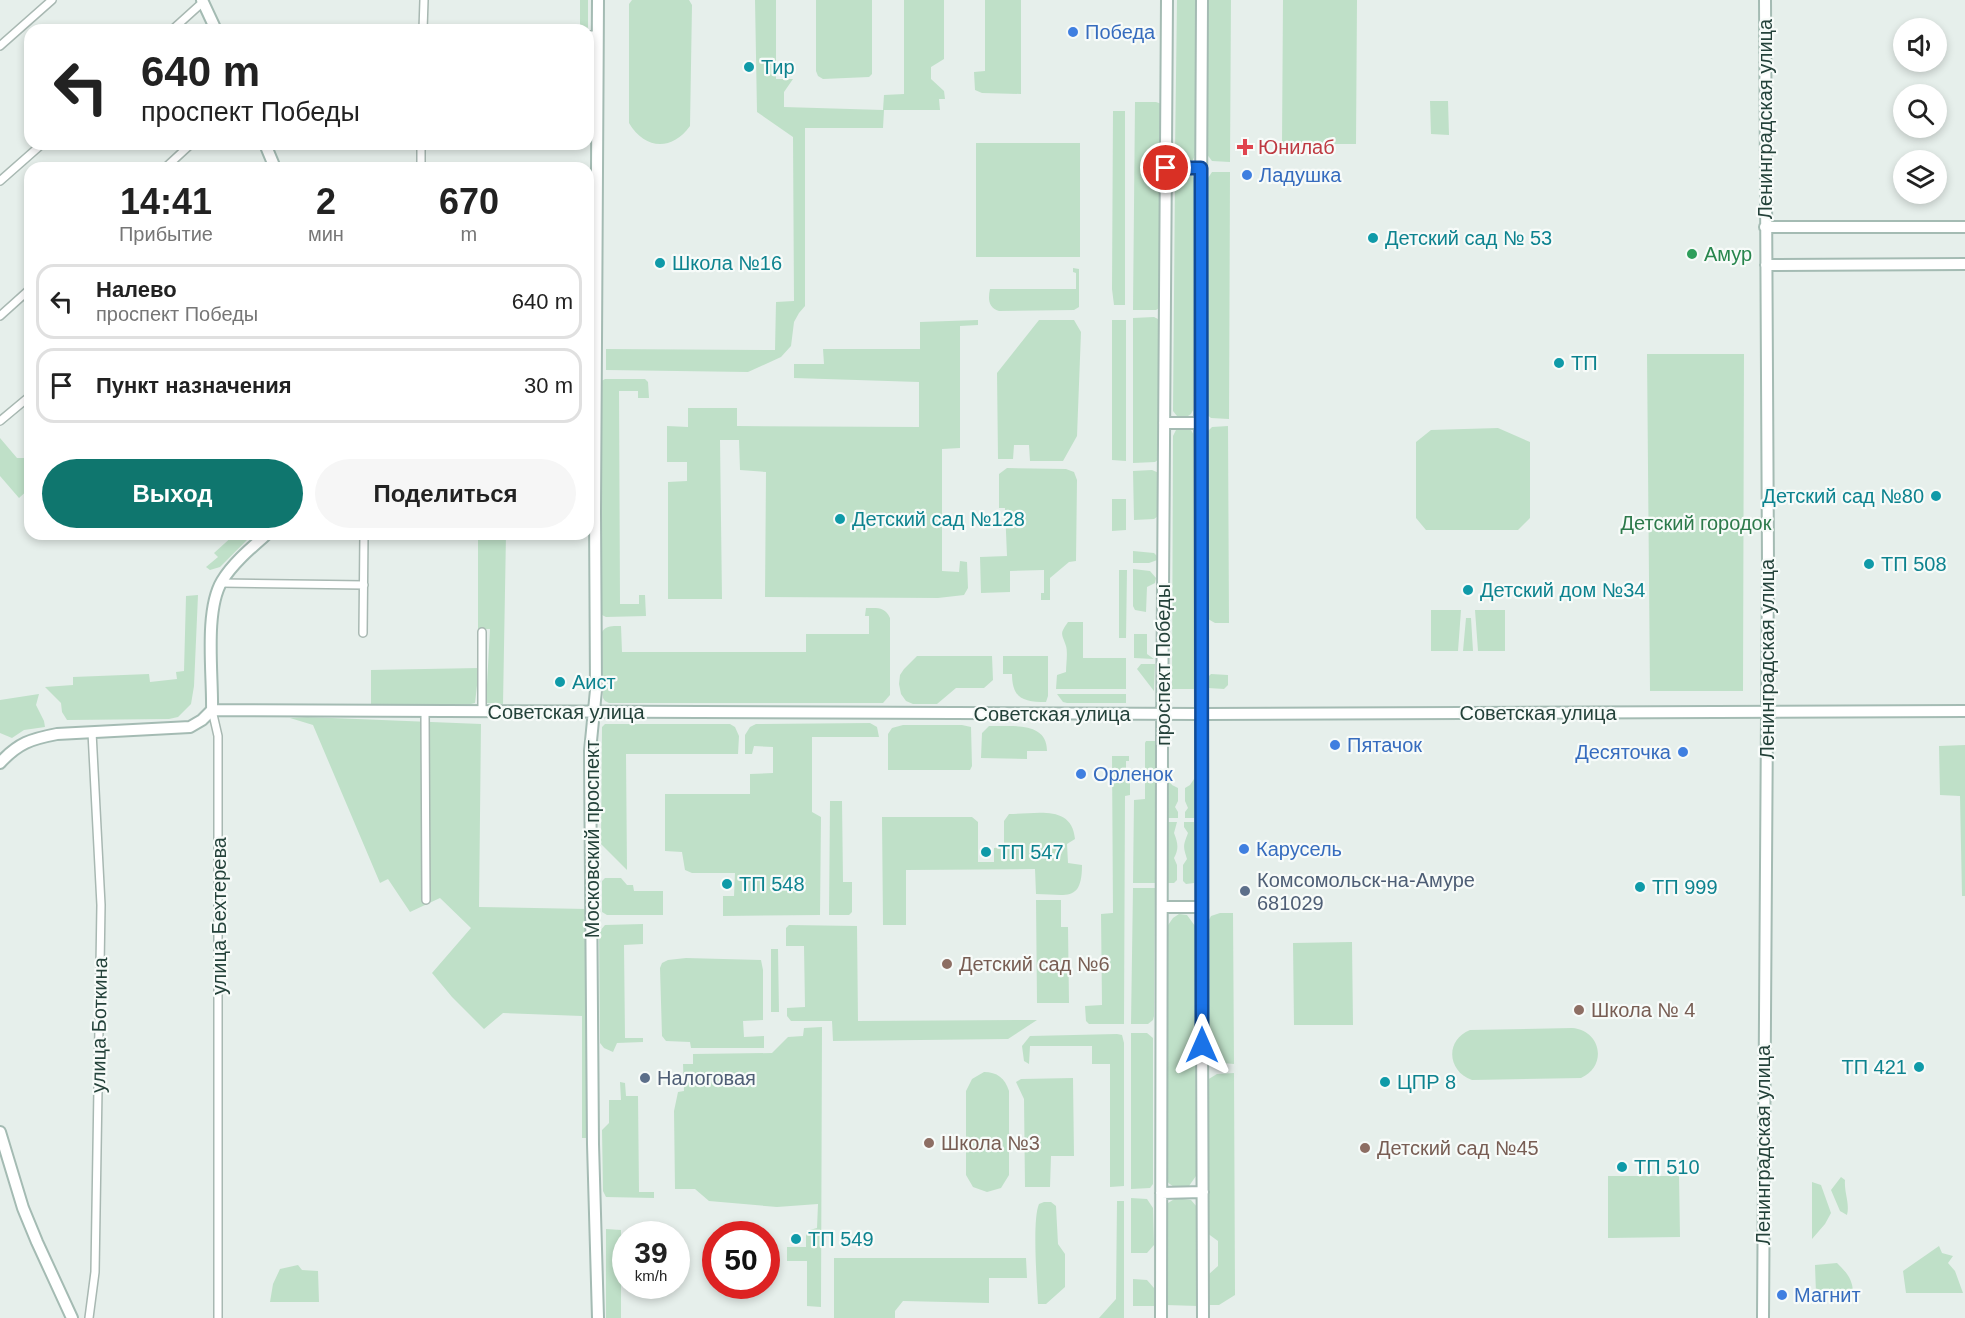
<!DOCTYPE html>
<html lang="ru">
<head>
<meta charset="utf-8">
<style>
	body { margin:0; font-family:Helvetica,sans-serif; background:#f6f6f6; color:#222; height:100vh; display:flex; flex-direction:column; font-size:22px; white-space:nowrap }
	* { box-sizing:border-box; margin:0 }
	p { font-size:20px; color:#767676 }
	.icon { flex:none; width:33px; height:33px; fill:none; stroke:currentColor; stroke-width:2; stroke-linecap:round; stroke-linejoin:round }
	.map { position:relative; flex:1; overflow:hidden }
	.drawer { position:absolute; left:24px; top:162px; width:570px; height:378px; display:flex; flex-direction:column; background:#fff; border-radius:18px; box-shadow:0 3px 9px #0003 }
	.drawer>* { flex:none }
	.hud { position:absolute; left:24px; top:24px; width:570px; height:126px; border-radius:18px; box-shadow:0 3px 9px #0003; background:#fff; color:#222; overflow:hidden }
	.fabs { position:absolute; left:1893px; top:18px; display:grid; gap:12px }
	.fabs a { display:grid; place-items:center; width:54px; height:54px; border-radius:50%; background:#fff; box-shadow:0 3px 9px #0003; font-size:30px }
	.speed { position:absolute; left:612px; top:1221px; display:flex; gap:12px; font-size:30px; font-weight:700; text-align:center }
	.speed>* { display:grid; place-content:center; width:78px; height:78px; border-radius:50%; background:#fff; box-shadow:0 3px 9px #0003; line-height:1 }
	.speed small { font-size:15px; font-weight:400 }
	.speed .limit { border:9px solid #d22; background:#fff; color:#111 }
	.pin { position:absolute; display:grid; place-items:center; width:51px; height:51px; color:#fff; margin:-26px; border:3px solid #fff; border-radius:50%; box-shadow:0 2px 6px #0007 }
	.me { position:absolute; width:66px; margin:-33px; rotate:0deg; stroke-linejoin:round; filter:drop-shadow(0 0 4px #0008) }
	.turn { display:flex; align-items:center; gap:21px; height:126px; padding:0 18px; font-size:27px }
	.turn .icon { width:78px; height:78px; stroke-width:2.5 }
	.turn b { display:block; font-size:42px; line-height:51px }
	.eta { display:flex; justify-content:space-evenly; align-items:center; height:102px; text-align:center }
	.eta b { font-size:36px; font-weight:800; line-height:42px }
	.action { display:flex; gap:12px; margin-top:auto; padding:12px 18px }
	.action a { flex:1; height:69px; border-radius:36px; background:#0f766e; color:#fff; font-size:24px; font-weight:800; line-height:69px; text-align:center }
	.action a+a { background:#f6f6f6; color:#222 }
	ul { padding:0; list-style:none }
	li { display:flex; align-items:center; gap:18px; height:75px; margin:0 12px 9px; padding:0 6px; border:3px solid #e0e0e0; border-radius:18px }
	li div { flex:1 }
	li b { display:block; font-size:22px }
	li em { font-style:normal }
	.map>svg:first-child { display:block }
	.green { fill:#bfe0c8 }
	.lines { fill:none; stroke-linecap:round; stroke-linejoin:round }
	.street-casing { stroke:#a8b8b2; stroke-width:10 }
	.secondary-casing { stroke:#a4bbb3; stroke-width:14 }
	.street { stroke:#fff; stroke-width:7 }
	.secondary { stroke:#fff; stroke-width:10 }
	.route-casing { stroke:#114b97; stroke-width:15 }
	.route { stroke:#1a73e8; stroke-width:10 }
	.shop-dot { fill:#3f7fe0; stroke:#f7fbf9; stroke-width:2 }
	.culture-dot { fill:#0f9aa8; stroke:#f7fbf9; stroke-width:2 }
	.health-dot { fill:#e0444e; stroke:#f7fbf9; stroke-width:2 }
	.leisure-dot { fill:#2e9e5b; stroke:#f7fbf9; stroke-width:2 }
	.service-dot { fill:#5c6f8a; stroke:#f7fbf9; stroke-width:2 }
	.education-dot { fill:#8d6e63; stroke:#f7fbf9; stroke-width:2 }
	.labels { text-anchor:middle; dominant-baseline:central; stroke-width:4.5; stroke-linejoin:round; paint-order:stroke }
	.shop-label { font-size:20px; fill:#366cbe; stroke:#f7fbf9; text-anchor:start }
	.culture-label { font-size:20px; fill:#0d838f; stroke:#f7fbf9; text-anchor:start }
	.street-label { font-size:20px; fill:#24423a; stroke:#f7fbf9 }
	.health-label { font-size:20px; fill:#be3a42; stroke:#f7fbf9; text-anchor:start }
	.leisure-label { font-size:20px; fill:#27864d; stroke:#f7fbf9; text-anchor:start }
	.park-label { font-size:20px; fill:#2d7a4b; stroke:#f7fbf9 }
	.service-label { font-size:20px; fill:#4e5e75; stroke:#f7fbf9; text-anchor:start }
	.education-label { font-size:20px; fill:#785e54; stroke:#f7fbf9; text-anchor:start }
</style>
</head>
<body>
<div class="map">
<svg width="1965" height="1318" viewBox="0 0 1965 1318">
	<rect width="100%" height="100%" fill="#e6efeb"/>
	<path class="green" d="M580 0H588V27L586 30H580Z
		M632 0H689L692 5 690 126C672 151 645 150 629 123V4Z
		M755 0H776V79H793L784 92V107L883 110 884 95 904 94V0H944V59L931 67V79L944 91 945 99H939L940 110H884L883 128H805V306L799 313 794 322 791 346 781 357 748 372 606 370V349L775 350 776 302 794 301 793 137 757 112Z
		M816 0H872V74L869 77 823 79 818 76 816 71Z
		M985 0H1021V94L982 93 975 90 974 72 985 71Z
		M1177 0H1196L1195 155 1193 160 1188 163 1179 160 1175 153Z
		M1206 0H1231L1230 162 1212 161 1206 153Z
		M1283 0H1357L1356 144H1282Z
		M1430 101H1448L1449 135 1431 134Z
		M1135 102H1156L1162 104 1161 307 1156 310H1133Z
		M1113 111H1125V305H1114L1112 289Z
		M976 143H1080V257H976Z
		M1183 172 1192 175 1195 180V406L1191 414 1185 418 1177 416 1173 411 1175 180 1179 174Z
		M1212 172H1230L1229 419 1211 418 1206 414V181Z
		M1073 268 1079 269V307L1074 310 999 311C988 307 988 299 990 289H1076V273L1073 272Z
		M1154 317 1160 320 1159 459 1155 462 1133 463V318Z
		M978 320V325L960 326V448L942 449V571L959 572 960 561 967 562 968 588 964 595 938 598 765 597 766 472 740 470 739 440H720L722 599H668V482L687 481V462H667V426L688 427V408H737V426L919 427V382L794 378V364H824L823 349H920V322Z
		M1039 320H1074L1081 332 1077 436 1063 461H1030L1029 445H1014L1013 459H998L997 373Z
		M1112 320H1126V461L1112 460Z
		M1647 354H1744L1743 691H1650Z
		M605 379H645L648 382 649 398H638V391H619L620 604H639V595H645L646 616 606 617 600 614 598 383Z
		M1185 426 1191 430 1195 437 1196 689H1172L1173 436 1177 428Z
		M1228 426 1229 623H1215L1208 619 1206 613 1207 432 1212 427Z
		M1498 428 1530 442V518L1518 530H1426L1416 518V442L1431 430Z
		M0 438 17 458H25L30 467V488L19 498 0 476Z
		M1007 468 1066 469 1074 472 1077 480 1076 561 1069 562 1050 578V600H1041V593H1044V570L1010 571V592L981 593 980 557 1007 556 1005 508H999V474Z
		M1152 470 1159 473 1161 514 1154 519 1134 520 1133 471Z
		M1112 499H1126V530L1112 531Z
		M235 534H253L220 567 210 570 206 567 218 557 214 553Z
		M478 534H506L503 704 486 703 490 629H478Z
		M1133 551 1154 553 1160 559 1149 563H1133Z
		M1133 569 1150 571 1156 578 1155 583 1147 587 1146 612 1135 610 1133 606Z
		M1119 570H1127L1126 638H1119Z
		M198 595 194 686 191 704 178 717 169 719 67 720 62 712 61 703 45 687 73 685V677L149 674 150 682 177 679 176 672 184 671 186 596Z
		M866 608C876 608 885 606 890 618V695L883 703H609L605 701 603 698 602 632C606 625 614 626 621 626L622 652H806V634H869V616H865Z
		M1431 610H1461L1458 651H1431Z
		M1475 610H1505V651H1478Z
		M1466 618H1471L1473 651H1463Z
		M1068 622H1083V658H1126V689H1056L1057 675 1066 672C1066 664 1068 653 1066 646 1062 633 1059 635 1068 622Z
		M1134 634H1147V654L1154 659 1134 658Z
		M917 656H992L993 680 984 688H956L937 704H913L906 701 901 694 899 684 900 675 904 669Z
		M1003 656H1048V696L1046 702C1024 702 1012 699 1012 674H1003Z
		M1141 664H1155L1154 691 1137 669Z
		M479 668 475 703 471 704H371V670Z
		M1211 674 1228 675V685L1224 689 1208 688V677Z
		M39 694 36 705 44 721 45 727 24 730 12 738 0 733V700Z
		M1057 694H1126V703H1067L1063 702Z
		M307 717 481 724 479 907 587 909V1138H582V1016L503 1013 484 1029 452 997 432 973 471 928 440 898 410 912 388 879 380 883 313 725 290 718Z
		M870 723 877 727 879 737H812V812L821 817 820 915 723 916V896H734L735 873H692L685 870 682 852 665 851V794H750V774L773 773V747L754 746 752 754H745V735L750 727 756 724Z
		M605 724H730L735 727 739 736 738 754H626L627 870 601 844 602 727Z
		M903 725H962L971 727 972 766 970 770H888V734L892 728Z
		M989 726C1010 727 1047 720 1047 751H1027V759L981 758 982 733Z
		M1146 741H1156L1155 883H1133L1134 800 1145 799V743Z
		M1965 745V896H1962L1960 796 1940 795 1939 746Z
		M1112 756H1129V761H1126V768H1130V795L1125 796 1124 1024H1089L1086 1021 1085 1006 1102 1005 1101 914 1113 913Z
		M1196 776 1195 818H1185V812L1188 808 1185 801V788L1190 785Z
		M1167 777 1172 785 1178 788V801L1175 807 1178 812V818H1167Z
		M830 801H842L843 882H852V912L849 915H829Z
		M1009 814C1036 814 1072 804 1075 839L1067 844 1068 863 1082 865C1082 903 1066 894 1036 894L1035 869 906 870V925H883L882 817H972L978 822V862H994V848L1004 847V821Z
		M1167 822H1177L1174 833C1178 843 1179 849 1174 858L1177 865V880L1174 883H1167Z
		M1184 822H1194V883L1186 884 1183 881V865L1187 859C1183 846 1183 846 1188 833L1184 827Z
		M605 878H621L627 885H633L634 891H663V915H607L602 912V881Z
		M1133 888H1155L1154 1016 1153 1020 1148 1024H1131Z
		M1036 900H1061V927H1068L1069 1003H1037Z
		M1233 913 1234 1064 1212 1062 1206 1055 1207 932V924L1211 916 1220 913Z
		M1179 914 1187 915 1195 926 1196 1176 1189 1186C1180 1190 1172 1188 1166 1180V928L1173 918Z
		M643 924V944L624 945 625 1038H643V1042L617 1043 613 1052 604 1048 600 1043 599 932 605 925Z
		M789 925 857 926 858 1021 1037 1020 1008 1039 833 1041 832 1021H791L787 1016V1008L805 1007 804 946H786V928Z
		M1352 942 1353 1025H1294L1293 943Z
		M771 949H778L779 1012H771Z
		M686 958 761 960 763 970V1020L743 1021 744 1037 764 1036V1048H691L690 1042 666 1041 662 1036 660 968 662 963 668 960Z
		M822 1027 821 1307 807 1306V1261H787V1247H806V1231L817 1228 818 1204 777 1207 709 1201 695 1189H675L674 1111 678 1092 684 1091 683 1064H693V1054L772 1053 788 1037 803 1036 804 1028Z
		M1572 1028C1601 1030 1608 1066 1581 1078L1472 1080C1447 1071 1445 1040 1470 1030Z
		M1131 1033H1147L1153 1038V1184L1150 1188 1131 1189Z
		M1117 1034 1122 1035 1124 1043V1186L1110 1187V1064H1092V1046H1030L1029 1064 1024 1061 1022 1046 1030 1036Z
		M984 1072C997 1072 1005 1078 1009 1091V1175L1001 1188 987 1192 973 1187 966 1175V1091L972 1079Z
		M1234 1073 1235 1295 1219 1305H1208V1275L1218 1266V1241L1207 1233V1080L1217 1074Z
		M1073 1078 1074 1156H1051L1050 1187H1025L1024 1099 1016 1082 1021 1079Z
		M620 1082 625 1083 626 1096H638L639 1192H654V1198L606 1197 603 1191 602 1130 609 1123V1100H621Z
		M1679 1176 1680 1237 1608 1238V1176Z
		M1841 1177 1845 1180C1844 1193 1850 1203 1847 1215L1840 1211 1831 1190Z
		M1812 1182 1821 1185 1831 1213 1825 1224 1812 1239Z
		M1131 1198 1147 1199 1153 1208 1154 1245 1147 1253H1131Z
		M1176 1198 1191 1200 1197 1207 1198 1306 1166 1305V1208L1168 1203Z
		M1117 1201H1124V1318H1099L1116 1299Z
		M1044 1202H1051L1056 1206 1058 1244 1065 1254V1287L1046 1304H1038C1037 1283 1032 1220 1039 1204Z
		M606 1229 621 1230V1318H606Z
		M1939 1246 1942 1253 1953 1256 1948 1263 1955 1271 1963 1293H1906L1903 1271Z
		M834 1258H1026L1027 1278H989V1303L903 1301 895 1311V1318H834Z
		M1837 1263C1846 1272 1853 1279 1853 1293H1816L1815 1265Z
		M298 1265 302 1270 318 1271 319 1302H270L273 1284 280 1269Z
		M1133 1279 1147 1280 1154 1288V1306H1133Z"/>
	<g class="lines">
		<defs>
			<path id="street" d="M172 30 203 2
				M423 30 424 0
				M588 35H598
				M0 46 52 0
				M165 168 191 144
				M421 168V144
				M0 181 42 144
				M0 316 30 289
				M0 421 30 396
				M221 583 364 585
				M482 632V712
				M363 633 364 534
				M212 710 218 736V1318
				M425 712 426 900
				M89 1318 95 1272 101 905 92 732"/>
			<path id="secondary" d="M202 0 216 30
				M598 0 595 512 596 690 590 751 593 1144 598 1318
				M1202 0 1200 423 1203 1318
				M265 144 275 168
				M1166 168H1201
				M1765 227H1965
				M1766 265 1965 264
				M1164 423H1200
				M212 710 1202 714 1965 711
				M212 710C213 676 204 611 222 581 233 563 251 548 267 534
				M0 763C18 743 31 739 57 734L190 727 202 720 212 710
				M1162 907H1202
				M0 1132 23 1208 37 1242 72 1318
				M1161 1193 1203 1192
				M1161 1318 1162 738 1167 0
				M1763 1318 1768 565 1765 0"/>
		</defs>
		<use href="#street" class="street-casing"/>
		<use href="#secondary" class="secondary-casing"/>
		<use href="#street" class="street"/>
		<use href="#secondary" class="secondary"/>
	</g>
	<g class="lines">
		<defs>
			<path id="route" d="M1166 168H1201L1202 1045"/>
		</defs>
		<use href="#route" class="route-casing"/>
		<use href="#route" class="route"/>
	</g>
	<g class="shop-dot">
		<circle cx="1073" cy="32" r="6"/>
		<circle cx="1247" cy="175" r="6"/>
		<circle cx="1335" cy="745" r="6"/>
		<circle cx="1683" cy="752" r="6"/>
		<circle cx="1081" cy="774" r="6"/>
		<circle cx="1244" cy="849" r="6"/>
		<circle cx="1782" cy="1295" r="6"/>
	</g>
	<g class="culture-dot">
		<circle cx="749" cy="67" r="6"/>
		<circle cx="1373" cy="238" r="6"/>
		<circle cx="660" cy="263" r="6"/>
		<circle cx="1559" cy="363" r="6"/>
		<circle cx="1936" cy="496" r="6"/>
		<circle cx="840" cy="519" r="6"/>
		<circle cx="1869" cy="564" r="6"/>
		<circle cx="1468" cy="590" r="6"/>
		<circle cx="560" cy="682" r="6"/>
		<circle cx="986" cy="852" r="6"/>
		<circle cx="727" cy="884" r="6"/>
		<circle cx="1640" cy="887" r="6"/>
		<circle cx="1919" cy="1067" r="6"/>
		<circle cx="1385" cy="1082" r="6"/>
		<circle cx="1622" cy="1167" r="6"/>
		<circle cx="796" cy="1239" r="6"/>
	</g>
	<path class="health-dot" d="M1242 138h6v6h6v6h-6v6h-6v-6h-6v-6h6z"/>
	<circle class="leisure-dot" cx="1692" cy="254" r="6"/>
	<g class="service-dot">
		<circle cx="1245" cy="891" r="6"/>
		<circle cx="645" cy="1078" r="6"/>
	</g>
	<g class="education-dot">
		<circle cx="947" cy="964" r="6"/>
		<circle cx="1579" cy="1010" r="6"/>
		<circle cx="929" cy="1143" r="6"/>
		<circle cx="1365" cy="1148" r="6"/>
	</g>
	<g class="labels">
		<g class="shop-label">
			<text x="1085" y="32">Победа</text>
			<text x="1259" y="175">Ладушка</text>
			<text x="1347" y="745">Пятачок</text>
			<text x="1671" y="752" text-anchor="end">Десяточка</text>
			<text x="1093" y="774">Орленок</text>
			<text x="1256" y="849">Карусель</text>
			<text x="1794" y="1295">Магнит</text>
		</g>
		<g class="culture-label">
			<text x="761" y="67">Тир</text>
			<text x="1385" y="238">Детский сад № 53</text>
			<text x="672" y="263">Школа №16</text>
			<text x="1571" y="363">ТП</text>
			<text x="1924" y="496" text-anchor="end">Детский сад №80</text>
			<text x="852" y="519">Детский сад №128</text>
			<text x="1881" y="564">ТП 508</text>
			<text x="1480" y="590">Детский дом №34</text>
			<text x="572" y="682">Аист</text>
			<text x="998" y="852">ТП 547</text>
			<text x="739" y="884">ТП 548</text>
			<text x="1652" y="887">ТП 999</text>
			<text x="1907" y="1067" text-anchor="end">ТП 421</text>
			<text x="1397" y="1082">ЦПР 8</text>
			<text x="1634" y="1167">ТП 510</text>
			<text x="808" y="1239">ТП 549</text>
		</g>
		<g class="street-label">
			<text transform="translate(1765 119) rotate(-90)">Ленинградская улица</text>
			<text transform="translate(1767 659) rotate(-90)">Ленинградская улица</text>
			<text transform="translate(1163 665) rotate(-90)">проспект Победы</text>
			<text x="566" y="712">Советская улица</text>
			<text x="1538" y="713">Советская улица</text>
			<text x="1052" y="714">Советская улица</text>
			<text transform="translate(592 839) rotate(-90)">Московский проспект</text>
			<text transform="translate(219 916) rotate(-90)">улица Бехтерева</text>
			<text transform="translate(99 1025) rotate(-89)">улица Боткина</text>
			<text transform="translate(1763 1145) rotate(-90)">Ленинградская улица</text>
		</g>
		<g class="health-label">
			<text x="1258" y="147">Юнилаб</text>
		</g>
		<g class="leisure-label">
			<text x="1704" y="254">Амур</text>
		</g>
		<g class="park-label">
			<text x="1696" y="523">Детский городок</text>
		</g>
		<g class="service-label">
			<text x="1257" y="880">Комсомольск-на-Амуре<tspan x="1257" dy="23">681029</tspan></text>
			<text x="657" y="1078">Налоговая</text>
		</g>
		<g class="education-label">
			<text x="959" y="964">Детский сад №6</text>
			<text x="1591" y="1010">Школа № 4</text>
			<text x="941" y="1143">Школа №3</text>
			<text x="1377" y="1148">Детский сад №45</text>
		</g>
	</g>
</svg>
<div class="fabs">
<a><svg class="icon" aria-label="sound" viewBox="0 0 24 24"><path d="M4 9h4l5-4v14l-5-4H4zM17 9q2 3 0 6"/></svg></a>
<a><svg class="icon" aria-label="search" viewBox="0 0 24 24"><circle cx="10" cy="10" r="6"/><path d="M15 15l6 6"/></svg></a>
<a><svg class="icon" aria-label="layers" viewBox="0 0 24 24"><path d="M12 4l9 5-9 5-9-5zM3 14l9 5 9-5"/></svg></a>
</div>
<div class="speed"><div>39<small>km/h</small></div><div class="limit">50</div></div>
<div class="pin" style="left:1166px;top:168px;background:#d93025"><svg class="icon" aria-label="arrive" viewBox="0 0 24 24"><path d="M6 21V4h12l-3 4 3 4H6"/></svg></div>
<svg class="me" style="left:1202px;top:1045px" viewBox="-20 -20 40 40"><path d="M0-17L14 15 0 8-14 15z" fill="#1a73e8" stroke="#fff" stroke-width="4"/></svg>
<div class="hud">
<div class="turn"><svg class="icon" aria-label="left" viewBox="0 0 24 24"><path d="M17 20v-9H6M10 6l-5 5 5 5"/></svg><div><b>640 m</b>проспект Победы</div></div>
</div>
<section class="drawer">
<div class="eta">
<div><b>14:41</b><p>Прибытие</p></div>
<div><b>2</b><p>мин</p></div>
<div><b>670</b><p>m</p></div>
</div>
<ul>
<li><svg class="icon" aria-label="left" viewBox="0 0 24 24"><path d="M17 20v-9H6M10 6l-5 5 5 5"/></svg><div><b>Налево</b><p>проспект Победы</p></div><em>640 m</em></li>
<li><svg class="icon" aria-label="arrive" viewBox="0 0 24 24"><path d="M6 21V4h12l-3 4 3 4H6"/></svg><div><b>Пункт назначения</b></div><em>30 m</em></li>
</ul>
<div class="action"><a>Выход</a><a>Поделиться</a></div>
</section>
</div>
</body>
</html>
